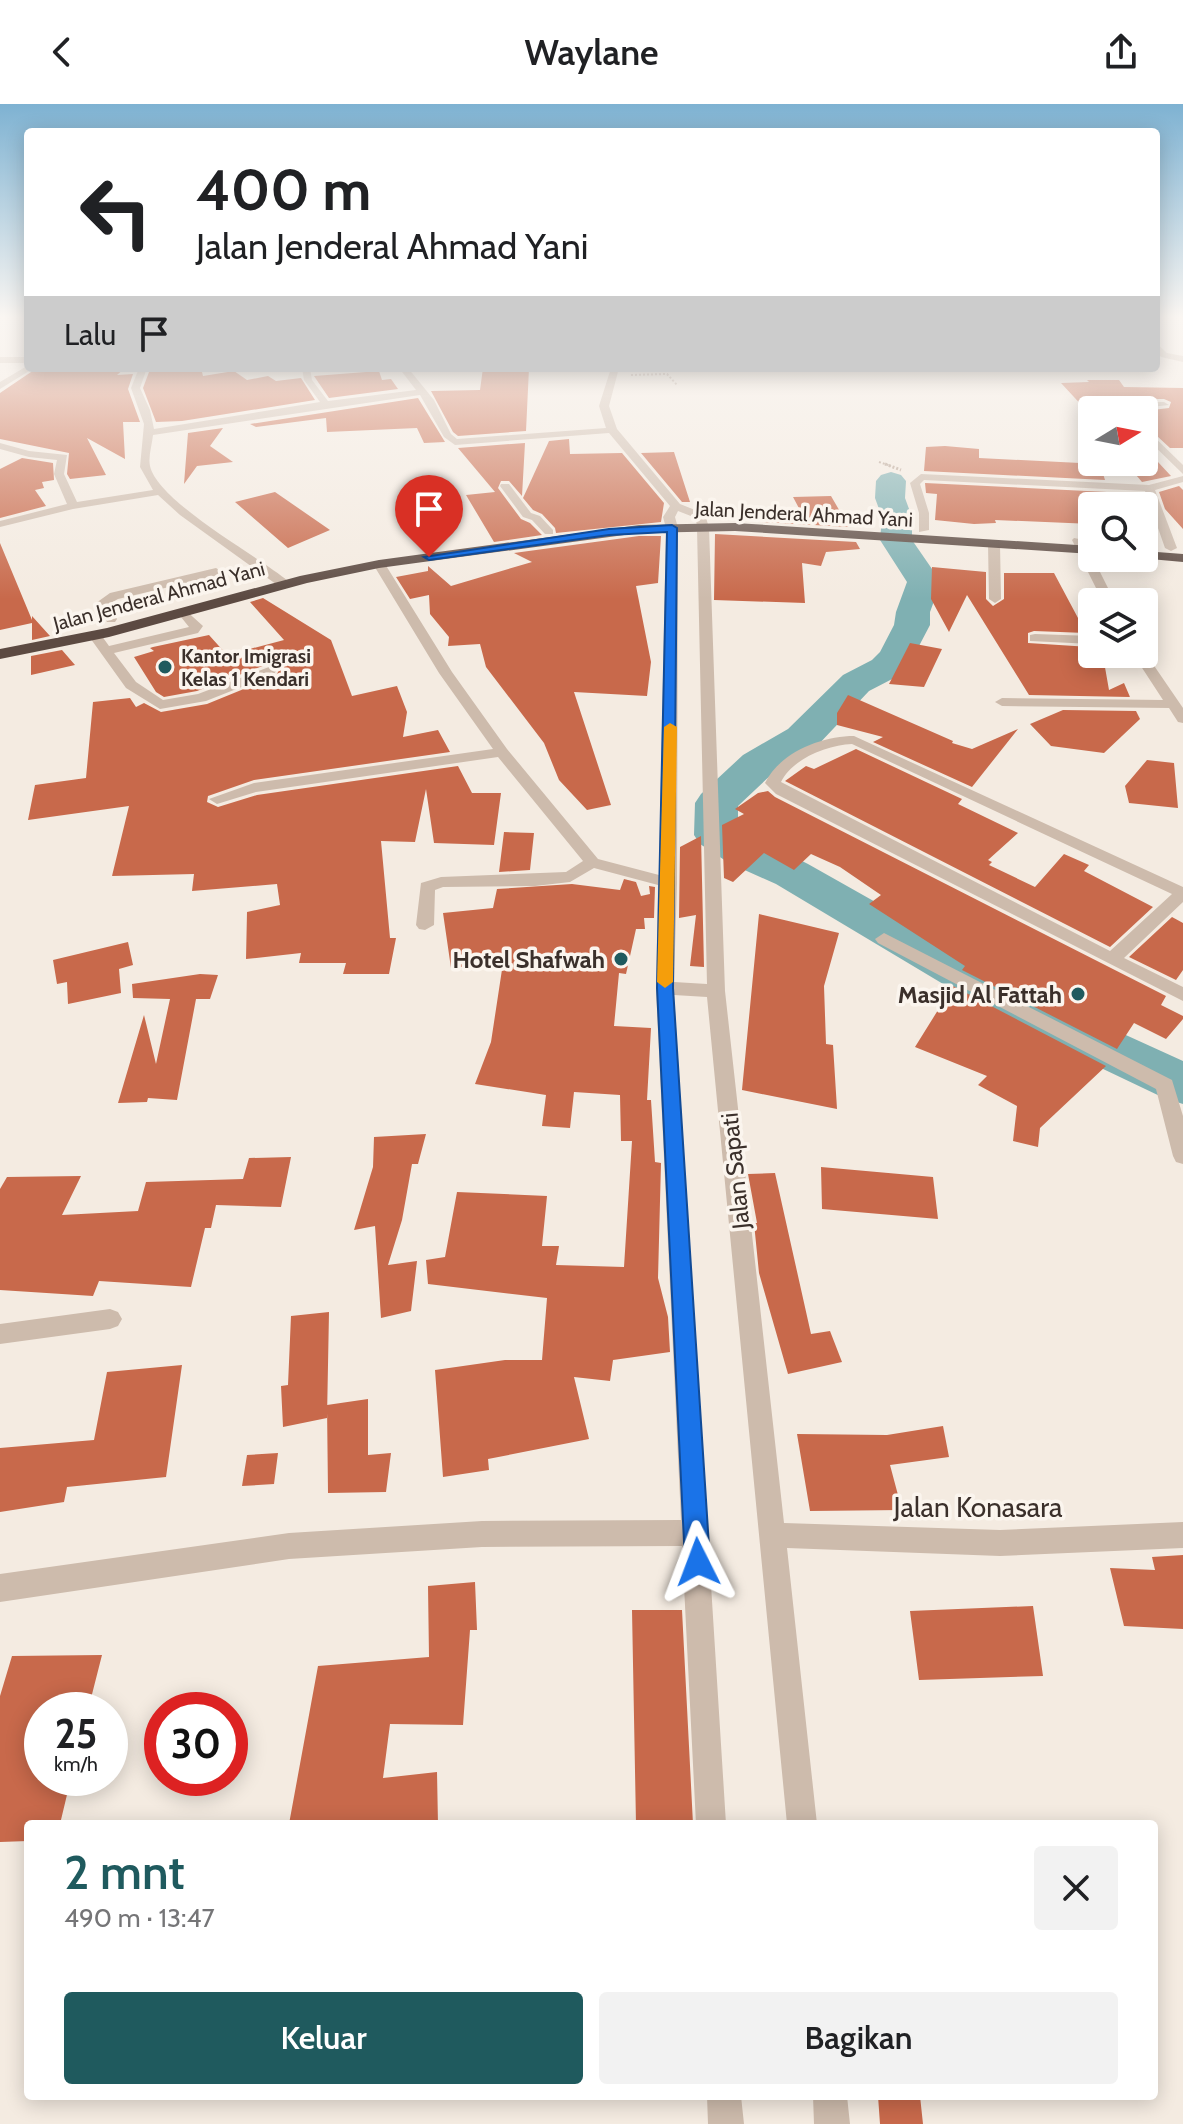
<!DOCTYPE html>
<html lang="id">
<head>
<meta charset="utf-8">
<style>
	body { margin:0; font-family:Cabin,sans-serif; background:#f2f2f2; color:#202124; height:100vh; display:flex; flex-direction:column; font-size:30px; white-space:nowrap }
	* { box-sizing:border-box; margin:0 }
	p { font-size:26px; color:#757577 }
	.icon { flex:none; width:44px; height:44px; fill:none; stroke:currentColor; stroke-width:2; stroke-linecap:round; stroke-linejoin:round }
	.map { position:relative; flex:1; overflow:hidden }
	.panel { position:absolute; left:24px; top:1716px; width:1134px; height:280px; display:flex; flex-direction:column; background:#fff; border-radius:8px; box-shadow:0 4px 20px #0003 }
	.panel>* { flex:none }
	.hud { position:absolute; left:24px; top:24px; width:1136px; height:244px; border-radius:8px; box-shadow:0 4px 20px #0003; background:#fff; color:#202124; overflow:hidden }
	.needle { width:52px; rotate:80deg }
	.controls { position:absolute; left:1078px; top:292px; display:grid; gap:16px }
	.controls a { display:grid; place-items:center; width:80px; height:80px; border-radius:8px; background:#fff; box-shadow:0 4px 20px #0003; font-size:40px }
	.speed { position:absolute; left:24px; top:1588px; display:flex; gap:16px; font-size:40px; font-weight:700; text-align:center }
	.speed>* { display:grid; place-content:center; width:104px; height:104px; border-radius:50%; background:#fff; box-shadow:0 4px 20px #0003; line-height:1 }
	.speed small { font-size:20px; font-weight:400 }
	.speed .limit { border:12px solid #d22; background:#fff; color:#111 }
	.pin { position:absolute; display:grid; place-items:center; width:68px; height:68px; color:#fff; margin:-82px -34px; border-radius:50% 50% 50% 0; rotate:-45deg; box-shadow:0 0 8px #0007 }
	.pin .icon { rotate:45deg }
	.me { position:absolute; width:88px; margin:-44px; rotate:357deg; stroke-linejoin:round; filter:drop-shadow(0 0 6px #0008) }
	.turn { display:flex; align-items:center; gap:28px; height:168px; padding:0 40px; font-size:36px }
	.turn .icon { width:104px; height:104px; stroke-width:2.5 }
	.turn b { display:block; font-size:56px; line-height:68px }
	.then { display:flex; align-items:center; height:76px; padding:0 40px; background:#0003; gap:16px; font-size:30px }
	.round { display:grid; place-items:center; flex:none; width:84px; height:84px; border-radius:8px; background:#f2f2f2 }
	.headline { display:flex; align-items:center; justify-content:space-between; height:136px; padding:0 40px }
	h1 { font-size:48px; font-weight:600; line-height:60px; color:#1f5a5e }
	.action { display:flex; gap:16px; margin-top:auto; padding:16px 40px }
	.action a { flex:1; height:92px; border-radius:8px; background:#1f5a5e; color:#fff; font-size:32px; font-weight:600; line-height:92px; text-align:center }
	.action a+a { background:#f2f2f2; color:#202124 }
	header { display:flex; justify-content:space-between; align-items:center; height:104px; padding:0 40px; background:#fff; font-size:36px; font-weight:600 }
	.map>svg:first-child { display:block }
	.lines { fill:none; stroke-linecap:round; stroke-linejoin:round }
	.river { fill:#7fb0b2; fill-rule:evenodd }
	.building { fill:#c8694b }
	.path-far1 { stroke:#b9a596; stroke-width:2; stroke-dasharray:2 2; stroke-linecap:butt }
	.path { stroke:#b9a596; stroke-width:3; stroke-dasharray:2 2; stroke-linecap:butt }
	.minor { fill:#cdbbac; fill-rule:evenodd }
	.highway { fill:#5c4a42; fill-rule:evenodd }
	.route { fill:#1a73e8; stroke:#114b97; stroke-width:2 }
	.slow { fill:#f59e0b }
	.poi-dot { fill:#1f5a5e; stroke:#fbf5ee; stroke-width:3 }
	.labels { text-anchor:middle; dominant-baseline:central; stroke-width:7; stroke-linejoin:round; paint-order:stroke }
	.far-street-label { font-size:20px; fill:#3b302b; stroke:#fbf5ee }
	.far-poi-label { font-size:20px; font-weight:bold; fill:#3b302b; stroke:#fbf5ee; text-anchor:start }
	.poi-label { font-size:24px; font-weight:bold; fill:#3b302b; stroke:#fbf5ee; text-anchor:end }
	.street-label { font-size:24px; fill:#3b302b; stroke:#fbf5ee }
	.near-street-label { font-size:28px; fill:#3b302b; stroke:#fbf5ee }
</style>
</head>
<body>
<header><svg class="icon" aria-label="back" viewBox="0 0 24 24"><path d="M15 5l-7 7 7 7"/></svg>Waylane<svg class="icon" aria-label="share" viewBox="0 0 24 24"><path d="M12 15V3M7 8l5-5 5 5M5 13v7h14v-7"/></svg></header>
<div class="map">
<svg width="1183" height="2020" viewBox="0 0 1183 2020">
	<rect width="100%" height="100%" fill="#f4ebe1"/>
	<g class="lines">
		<path class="river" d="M891 368 901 371 906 377 905 394 912 413V436L941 478 930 508V521L909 561 898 572 869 587 816 643 773 669 738 702V725L808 760 1051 897 1183 957V1000L1164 994 1015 923 776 780 729 759 700 740 694 731 695 699 701 690 743 651 788 625 843 571 872 556 880 548 894 521 896 508 907 478 880 436 882 413 875 394 876 377 881 371Z"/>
	</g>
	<path class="building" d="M37 264H125L117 271 133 270 128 285 140 318H123L125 355 87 334 106 371 70 375 67 370 69 349 0 335V289Z
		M201 264 203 272 234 267 247 276 268 272 276 277 301 274 315 296 182 317 156 318 143 284 149 268Z
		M483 264H529L526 327 458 332 453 328 431 287 480 286Z
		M379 267 382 276 391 275 398 285 329 294 314 272Z
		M1087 276H1119L1124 283 1183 284V344H1170L1144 320V307L1169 304 1171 298 1164 295H1134L1120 306H1086L1061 279 1089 278Z
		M418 294 445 338 424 339 417 324 327 328 326 314 256 323 250 320Z
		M223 324 210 342 233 358 197 362 184 380 188 329Z
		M569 335 570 350 622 349 664 399 661 418 556 429 555 424 542 410 533 406 523 394 549 337Z
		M525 339 522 392 509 377H501L498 384 521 415 530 419 542 431 494 438 466 391 495 388 458 344Z
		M945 342 979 345V354L1100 360 1105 376 924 367 926 343Z
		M674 348 690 398H682L641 349Z
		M22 354 53 359 54 376 42 378 44 384 35 386 46 402 0 414V365Z
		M1125 358H1158L1171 372 1142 378Z
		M925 379 1107 388 1109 402H1092V420L995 416 996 419 974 420 935 416 937 390 926 389Z
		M1179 382 1183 386V425L1165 405 1159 388Z
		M275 388 330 426 288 444 235 398Z
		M831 392 849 423 761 418 764 405 801 408 793 393Z
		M715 430 856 438 860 445 826 448 821 462 802 459 805 499 714 496Z
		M639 432H661L658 479 636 482 651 558 647 592 574 588 611 701 587 706 559 676 544 639 486 563 480 540 448 542 449 533 430 510 429 491 410 495 396 473 428 467V462L451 482 532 458 514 449Z
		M0 439 32 516V512L50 532 32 536V519L0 526Z
		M932 463 986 468V495L993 502 1004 495V469H1054L1086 529 1034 527 1028 529V539L1090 543 1093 551 1103 552 1109 586 1124 579 1130 593 1029 591 967 491 949 528 931 495Z
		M263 494 331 536 352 592 397 582 407 608 403 633 438 626 450 648 254 676 208 692 207 698 218 703 257 691 458 662 472 689H501L494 741 434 739 426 685 415 738 381 737 390 834H396L389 870H343L346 859H299L301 849 246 855 247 808 280 801 277 780 192 787 194 770 112 772 129 702 28 716 35 681 86 674 93 598 130 594 136 603 144 599 161 608 207 600 276 572 279 566 268 560 197 587 164 593 156 588 134 553 154 547 150 544 153 543 209 531 227 551 284 536 250 498Z
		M910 539 942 545 924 583 889 580Z
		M62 546 75 561 31 571V552Z
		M848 591 953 637 952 639 972 645 1018 625 972 683 873 638 883 633 837 621V609Z
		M1063 606 1136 607 1140 615 1104 649 1051 642 1030 620Z
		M856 645 962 695 958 700 1018 729 988 756 992 758 989 761 1035 783 1064 750 1089 761 1084 767 1153 803 1110 843 785 677 806 662 814 665Z
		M1147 656 1174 659 1178 704 1129 699 1125 682Z
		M768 687 775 693 1166 892 1161 901 1183 912V915L1166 935 1134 919 1117 945 962 866 965 862 869 800 881 791 840 763 811 750 794 766 764 749 733 778 724 774 722 721 744 710 735 705 758 689Z
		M504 728 534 729 530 766 499 768Z
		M701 732 704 863 690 862 696 811 679 814 680 743Z
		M624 775 636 778 641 792 650 790 649 782 655 783 654 814H644L645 825H636L626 870 619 869 614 922 651 924 647 996H651L655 1058 661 1059 658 1174 668 1213 670 1248 613 1256 610 1277 574 1273 589 1335 488 1355 489 1366 443 1373 435 1266 505 1256H542L547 1194 428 1180 426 1156 445 1153 457 1088 547 1092 542 1142H559L556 1161 624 1163 632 1037H621L620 991 574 988 570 1024 542 1022 546 991 475 980 491 938 503 859 451 864 443 809 493 804 497 785 572 780 620 786Z
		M759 810 839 829 824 882 826 940 833 941 837 1005 742 986Z
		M1172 813 1183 819V866L1176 876 1129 853Z
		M128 838 133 861 119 865 121 889 68 900 67 878 57 880 53 856Z
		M200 870 218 871 210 895H196L177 996 148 994 147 998 118 999 144 911 156 960 170 895 133 894 132 880Z
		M953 882 1106 962 1040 1024 1038 1043 1013 1037 1017 1002 978 981 987 972 915 943Z
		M426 1030 418 1060H412L402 1116 388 1161 417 1157 411 1207 381 1214 375 1122 354 1126 373 1063 374 1033Z
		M291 1053 281 1103 216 1101 211 1124H205L191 1183 99 1177 93 1192 0 1186V1085L7 1073 81 1072 62 1111 138 1107 146 1078 243 1075 249 1054Z
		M821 1063 933 1073 938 1115 822 1105Z
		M775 1069 811 1230 830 1227 842 1258 788 1270 759 1169 754 1119H757L748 1070Z
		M329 1208 327 1314 283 1323 281 1282 288 1281 291 1212Z
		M182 1261 166 1373 67 1383 64 1398 0 1408V1344L94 1336 107 1268Z
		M368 1295V1351L391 1349 386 1388 328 1389 327 1301Z
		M943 1322 949 1353 890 1361 902 1406 810 1407 797 1330 887 1331Z
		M278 1349 274 1380 242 1382 247 1351Z
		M1183 1451V1525L1124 1522 1110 1464 1155 1466 1152 1453Z
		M475 1478 477 1526H470L463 1621 390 1620 383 1674 437 1668 438 1720H289L318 1562 429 1553 428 1482Z
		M1033 1502 1043 1572 919 1576 910 1507Z
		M632 1506H682L693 1720H636Z
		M102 1551 88 1606H42V1674H71L60 1720H28V1737L0 1738V1592L12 1552Z
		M878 1992H920L923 2020H880Z"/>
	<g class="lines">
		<path class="path-far1" d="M631 271 667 270 677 281
			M879 358 891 362"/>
		<path class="path" d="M885 360 901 366"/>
		<path class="minor" d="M1156 239 1167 249 1183 252V258L1161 253 1156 247Z
			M0 253H28V259H0Z
			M27 262 34 264 0 285V278Z
			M139 264H147L140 284 150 306 154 325 320 298 304 276 302 264H310L312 276 328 297 416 286 399 264H408L434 296 451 330 457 335 606 324 599 302 611 264H619L609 302 617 325 680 400 705 410 709 424 725 887 784 1419 1000 1426 1183 1418V1444L1000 1452 787 1444 817 1720H787L707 893 674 891 726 1720H696L682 1442 482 1443 289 1455 0 1498V1470L289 1429 482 1417 681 1416 656 884 658 781 594 764 570 778 535 782 443 783 435 786 434 821 425 826 419 825 416 821 421 779 441 773 566 768 583 757 498 653 256 688 217 700 209 695 254 679 493 645 439 569 373 460 379 456 385 460 452 568 507 645 598 755 659 771 666 424 663 413 670 402 609 329 455 341 444 333 420 291 153 331C152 341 148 353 150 362 158 398 258 452 288 477V483H280L180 411 158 391 73 405 0 423V417L67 400 54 370 57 356 29 353 0 345V339L29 347 67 351 64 370 77 398 153 386 140 363 144 320 131 284ZM678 407 696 414 697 424 707 880 674 878 677 779 678 424 675 413Z
			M1134 298H1164L1169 301 1123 306Z
			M1144 323 1183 361V370L1144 332Z
			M921 370 1149 381 1183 372V378L1155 386 1177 444 1171 447 1165 444 1145 387 924 376 920 380 929 409V426L919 428V409L910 379Z
			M501 380H509L531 409 540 412 553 426V430H545L532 416 523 413 500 382Z
			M1074 434 1084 436 1115 498H1103L1072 436Z
			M994 437 1000 440 1001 495 995 499 989 495 988 440Z
			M216 464 222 468 220 471 118 495 109 500 117 515 115 518H107L96 499 110 489Z
			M183 504 203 522 198 529 114 549 136 578 163 596 198 590 269 563 276 567 274 570 206 597 160 605 126 584 88 531 99 528 109 542 189 523 177 508Z
			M1035 530 1092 532V540L1030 537V531Z
			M1144 547 1183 604V619L1178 618 1169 604 1002 602 995 598 1002 594 1163 596 1133 550H1144Z
			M854 632 1183 783V798L1124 854 1183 883V897L776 690 765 679C780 648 822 632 854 632ZM852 640 1172 790 1110 847 781 678C792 655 827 641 852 640Z
			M884 829 1172 976 1183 1012V1060L1176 1058 1173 1052 1156 985 878 839 875 835Z
			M110 1205 118 1208 122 1215 118 1222 110 1225 0 1240V1220Z
			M707 1992H741L744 2020H708Z
			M813 1992H847L850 2020H814Z"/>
		<path class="highway" d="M735 419 1092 442V450L735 427 639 429 379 464 307 479 109 533 0 555V545L107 524 300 472 379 456 639 421Z
			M1144 447 1183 450V458L1139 454H1144Z"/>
	</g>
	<linearGradient id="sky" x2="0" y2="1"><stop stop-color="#7eb2d2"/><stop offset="0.43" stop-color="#faf6f2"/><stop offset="1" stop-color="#faf6f2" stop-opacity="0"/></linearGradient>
	<rect width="1183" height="495" fill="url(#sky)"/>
	<path class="route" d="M672 421 677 424 673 884 710 1458 706 1466 698 1470 689 1466 685 1458 657 884 667 428 609 431 429 456 424 453 609 425Z"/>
	<path class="slow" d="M670 619 677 623 673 878 665 884 657 878 664 623Z"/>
	<g class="poi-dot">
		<circle cx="165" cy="563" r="8"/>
		<circle cx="621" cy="855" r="8"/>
		<circle cx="1078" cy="890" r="8"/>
	</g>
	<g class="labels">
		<g class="far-street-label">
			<text transform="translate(804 410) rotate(3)">Jalan Jenderal Ahmad Yani</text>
			<text transform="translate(159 492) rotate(-15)">Jalan Jenderal Ahmad Yani</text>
		</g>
		<g class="far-poi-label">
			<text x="181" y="552">Kantor Imigrasi<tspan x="181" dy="23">Kelas 1 Kendari</tspan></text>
		</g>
		<g class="poi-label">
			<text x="605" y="855">Hotel Shafwah</text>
			<text x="1062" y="890">Masjid Al Fattah</text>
		</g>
		<g class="street-label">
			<text transform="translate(735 1067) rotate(-96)">Jalan Sapati</text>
		</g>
		<g class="near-street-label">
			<text x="978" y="1403">Jalan Konasara</text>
		</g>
	</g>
</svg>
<div class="controls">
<a><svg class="needle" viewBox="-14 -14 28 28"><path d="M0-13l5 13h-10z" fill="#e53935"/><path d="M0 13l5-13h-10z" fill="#757577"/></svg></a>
<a><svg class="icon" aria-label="search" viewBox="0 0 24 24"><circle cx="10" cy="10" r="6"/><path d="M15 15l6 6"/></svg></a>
<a><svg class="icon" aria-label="layers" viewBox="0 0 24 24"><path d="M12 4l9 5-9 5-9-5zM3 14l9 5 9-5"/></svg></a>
</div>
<div class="speed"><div>25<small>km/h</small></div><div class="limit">30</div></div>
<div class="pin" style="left:429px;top:453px;background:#d93025"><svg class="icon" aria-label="arrive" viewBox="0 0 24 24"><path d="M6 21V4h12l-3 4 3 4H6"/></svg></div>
<svg class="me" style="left:698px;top:1458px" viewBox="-20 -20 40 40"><path d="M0-17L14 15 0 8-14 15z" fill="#1a73e8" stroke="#fff" stroke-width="4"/></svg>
<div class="hud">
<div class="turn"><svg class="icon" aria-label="left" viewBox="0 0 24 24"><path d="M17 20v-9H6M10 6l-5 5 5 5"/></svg><div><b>400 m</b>Jalan Jenderal Ahmad Yani</div></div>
<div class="then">Lalu<svg class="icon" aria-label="arrive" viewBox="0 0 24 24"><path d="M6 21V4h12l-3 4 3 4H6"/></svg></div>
</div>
<section class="panel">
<div class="headline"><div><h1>2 mnt</h1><p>490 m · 13:47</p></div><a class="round"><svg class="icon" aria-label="close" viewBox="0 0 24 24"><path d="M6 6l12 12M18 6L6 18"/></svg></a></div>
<div class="action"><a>Keluar</a><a>Bagikan</a></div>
</section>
</div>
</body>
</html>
